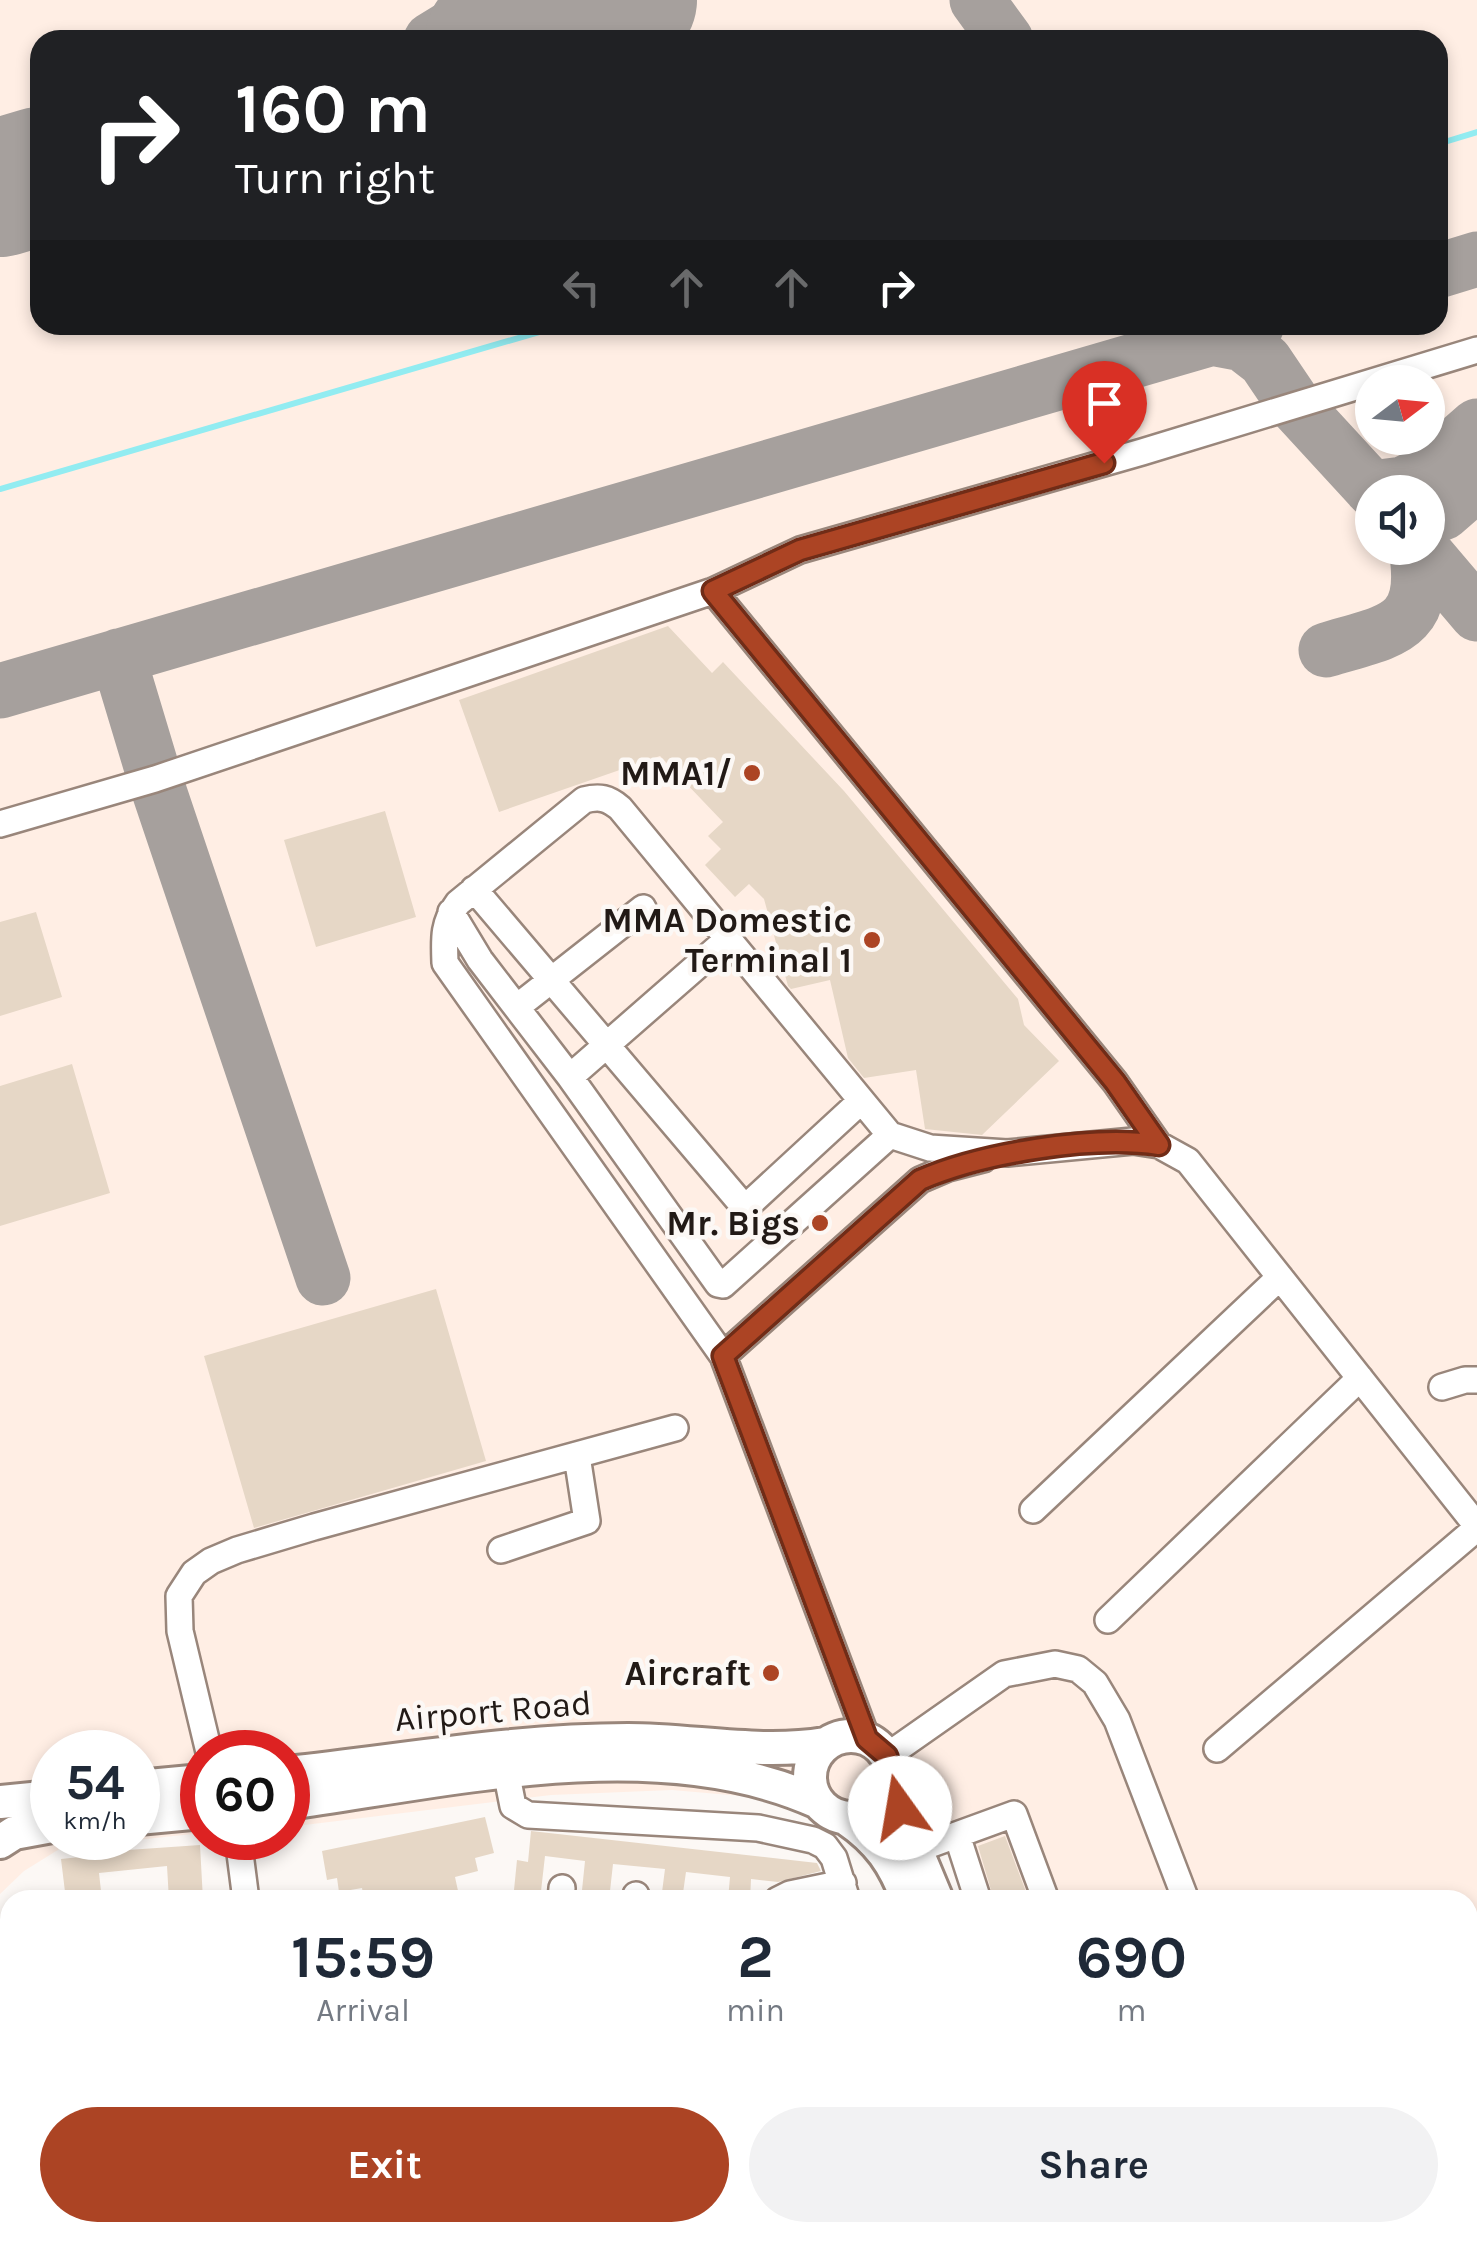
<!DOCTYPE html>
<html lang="en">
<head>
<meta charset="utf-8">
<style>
	body { margin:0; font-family:Karla,sans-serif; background:#f2f2f3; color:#1f2937; height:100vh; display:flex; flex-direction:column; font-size:38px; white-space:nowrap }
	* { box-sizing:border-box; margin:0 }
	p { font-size:32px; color:#747a83 }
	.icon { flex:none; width:55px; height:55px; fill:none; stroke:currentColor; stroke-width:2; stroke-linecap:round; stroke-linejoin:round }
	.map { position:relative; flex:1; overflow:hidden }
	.panel { position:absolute; left:0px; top:1890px; width:1478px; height:352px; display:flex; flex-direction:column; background:#fff; border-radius:30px 30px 0 0; box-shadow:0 5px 15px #0003 }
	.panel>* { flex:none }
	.hud { position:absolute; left:30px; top:30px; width:1418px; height:305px; border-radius:30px; box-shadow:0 5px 15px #0003; background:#202124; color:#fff; overflow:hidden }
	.needle { width:65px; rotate:74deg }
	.tools { position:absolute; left:1355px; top:365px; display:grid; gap:20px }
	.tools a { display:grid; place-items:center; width:90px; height:90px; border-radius:50%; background:#fff; box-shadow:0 5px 15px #0003; font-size:50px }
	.speed { position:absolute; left:30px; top:1730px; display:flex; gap:20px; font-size:50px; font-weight:700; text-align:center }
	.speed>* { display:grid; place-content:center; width:130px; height:130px; border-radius:50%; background:#fff; box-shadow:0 5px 15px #0003; line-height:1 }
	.speed small { font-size:25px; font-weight:400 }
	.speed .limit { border:15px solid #d22; background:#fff; color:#111 }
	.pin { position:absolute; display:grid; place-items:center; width:85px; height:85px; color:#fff; margin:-102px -42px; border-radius:50% 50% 50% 0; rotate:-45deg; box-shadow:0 0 10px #0007 }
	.pin .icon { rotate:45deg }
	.me { position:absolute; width:110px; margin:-55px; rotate:347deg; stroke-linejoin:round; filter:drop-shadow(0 0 8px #0008) }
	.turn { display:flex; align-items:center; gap:35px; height:210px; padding:0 40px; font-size:45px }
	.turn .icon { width:130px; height:130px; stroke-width:2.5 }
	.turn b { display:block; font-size:70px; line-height:85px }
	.lanes { display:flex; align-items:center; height:95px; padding:0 40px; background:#0003; justify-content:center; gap:50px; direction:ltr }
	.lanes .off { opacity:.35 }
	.eta { display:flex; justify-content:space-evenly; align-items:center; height:170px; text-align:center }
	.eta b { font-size:60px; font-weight:700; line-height:70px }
	.button { display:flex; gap:20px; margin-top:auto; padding:20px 40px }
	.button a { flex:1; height:115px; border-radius:60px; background:#ac4424; color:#fff; font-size:40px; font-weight:700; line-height:115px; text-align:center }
	.button a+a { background:#f2f2f3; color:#1f2937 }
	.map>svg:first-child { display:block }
	.built { fill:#ffeee4; fill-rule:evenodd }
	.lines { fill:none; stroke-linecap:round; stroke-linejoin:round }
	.stream { stroke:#92ecf1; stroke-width:6 }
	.taxiway { stroke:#a6a09d; stroke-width:55 }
	.runway { stroke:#a6a09d; stroke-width:138 }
	.building { fill:#e6d7c6 }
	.minor-casing { stroke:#99867b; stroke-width:30 }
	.major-casing { stroke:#99867b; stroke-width:38 }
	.highway-casing { stroke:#99867b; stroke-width:42 }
	.minor { stroke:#fff; stroke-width:25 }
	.major { stroke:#fff; stroke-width:32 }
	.highway { stroke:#fff; stroke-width:38 }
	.route-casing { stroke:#702c17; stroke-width:25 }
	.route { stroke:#ac4424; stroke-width:18 }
	.poi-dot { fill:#ac4424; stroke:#fcf8f5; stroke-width:4 }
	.labels { text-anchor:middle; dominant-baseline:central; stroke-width:9; stroke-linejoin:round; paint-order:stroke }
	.poi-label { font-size:35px; font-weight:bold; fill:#221a16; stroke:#fcf8f5; text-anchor:end }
	.street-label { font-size:35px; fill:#221a16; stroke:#fcf8f5 }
</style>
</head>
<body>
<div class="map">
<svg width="1477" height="2242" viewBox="0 0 1477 2242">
	<rect width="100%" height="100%" fill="#fcf8f5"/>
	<path class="built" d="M0 0H1477V2242H1142L1132 2233 1468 2232V1900H964L944 1842 869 1849 845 1831 784 1804 741 1796 672 1790 551 1795 288 1827V1752H202V1833L61 1848 24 1871 0 1894ZM40 40H1438V325H40ZM1372 382H1428V438H1372ZM1372 492H1428V548H1372ZM52 1752H138V1838H52Z"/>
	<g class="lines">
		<path class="stream" d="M1438 144 1477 132
			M0 489 563 325"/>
		<path class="taxiway" d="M977 0 1006 40
			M431 40 496 0
			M1438 271 1477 259
			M1211 338 1243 344 1265 361 1294 404 1375 492
			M1371 488 1403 484 1420 476 1477 426
			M1428 517 1443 513 1477 483
			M1421 548 1477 614
			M1326 650C1392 630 1429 630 1416 548
			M118 656 155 779 323 1278
			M0 691 1257 325"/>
		<path class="runway" d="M494 40 628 0
			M0 188 40 176"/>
	</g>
	<path class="building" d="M668 626 712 673 723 662 844 791 1018 999 1024 1025 1059 1061 982 1135 925 1129 916 1070 864 1078 848 1058 830 980 791 989 788 986 764 899 749 884 735 897 705 865 721 849 708 836 723 822 660 756 499 812 459 700Z
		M385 811 416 917 316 947 284 840Z
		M36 912 62 997 0 1016V922Z
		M72 1064 110 1193 0 1226V1086Z
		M436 1289 486 1461 254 1528 204 1356Z
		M485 1817 494 1853 475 1858 478 1871 455 1877 460 1900H381L378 1890 363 1894 362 1888 339 1892 337 1878 327 1880 322 1851Z
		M531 1831 817 1863 821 1871 778 1882 751 1879 750 1900H728L730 1877 686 1872 682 1900H661L665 1869 613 1864 609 1900H581L585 1861 545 1856 540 1900H513L517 1860 528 1862Z
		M1005 1836 1029 1900H994L978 1846Z
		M200 1845 203 1900H169L167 1866 99 1873 102 1900H66L61 1859 99 1855V1852Z"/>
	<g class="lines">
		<defs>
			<path id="minor" d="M713 591 1115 1082 1159 1145
				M0 824 155 779 713 591 800 550 1142 452 1477 350
				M474 889 745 1208 861 1101
				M451 912 480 960 570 1077 718 1284 723 1285 890 1135
				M517 1007 643 908
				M570 1077 728 939
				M723 1356 920 1180 948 1168 983 1159
				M1442 1387 1465 1380H1477
				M1033 1510 1280 1277
				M501 1550 587 1521 577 1456
				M1108 1620 1360 1378
				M867 1739 723 1356 445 963C444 938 443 923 458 903L584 800C600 796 608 798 620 808L890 1135 930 1148 1007 1153 1133 1141 1159 1145 1188 1161 1477 1526
				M1217 1749 1477 1528
				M209 1752 180 1631 179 1596 194 1573 211 1561 237 1550 314 1527 675 1428
				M887 1756 1004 1674 1055 1664 1078 1669 1095 1683 1117 1720 1186 1900
				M506 1771 513 1806 528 1815 758 1828 813 1840 825 1846 834 1858 847 1900
				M957 1835 978 1900
				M238 1838 246 1900
				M918 1849 1014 1814 1046 1900
				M561 1900 562 1888
				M635 1900 636 1895
				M778 1900 790 1894 843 1883
				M0 2183 10 2178
				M1468 2227 1477 2224
				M637 2232 640 2242
				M1351 2232 1360 2238 1442 2232
				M838 2242 863 2232"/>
			<path id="major" d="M810 1777a41 41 0 1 1 82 0a41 41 0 1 1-82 0Z
				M288 1773C401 1761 513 1740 628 1740 694 1740 760 1755 825 1744
				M892 1777 899 1809 937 1900
				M138 1787 202 1781
				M0 1802 52 1797
				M288 1803C454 1780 659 1730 818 1802
				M138 1818 202 1812
				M847 1819C879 1841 894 1863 908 1900
				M0 1842 14 1833 52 1826
				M1025 2232 1029 2242"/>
			<path id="highway" d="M1081 2232 1089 2242"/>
		</defs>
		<use href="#minor" class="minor-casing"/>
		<use href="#major" class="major-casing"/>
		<use href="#highway" class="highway-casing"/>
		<use href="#minor" class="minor"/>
		<use href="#major" class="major"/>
		<use href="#highway" class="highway"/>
	</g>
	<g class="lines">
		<defs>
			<path id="route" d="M900 1808 887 1756 867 1739 723 1356 920 1180C982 1153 1092 1135 1159 1145L1115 1082 713 591 800 550 1104 463"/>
		</defs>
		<use href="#route" class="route-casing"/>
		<use href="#route" class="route"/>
	</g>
	<g class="poi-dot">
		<circle cx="752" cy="773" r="10"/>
		<circle cx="872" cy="940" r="10"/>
		<circle cx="820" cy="1223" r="10"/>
		<circle cx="771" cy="1673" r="10"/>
	</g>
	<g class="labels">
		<g class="poi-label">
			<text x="732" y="773">MMA1/</text>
			<text x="852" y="920">MMA Domestic<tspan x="852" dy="40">Terminal 1</tspan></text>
			<text x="800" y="1223">Mr. Bigs</text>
			<text x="751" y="1673">Aircraft</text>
		</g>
		<g class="street-label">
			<text transform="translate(493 1711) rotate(-5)">Airport Road</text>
		</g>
	</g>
</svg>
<div class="tools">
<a><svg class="needle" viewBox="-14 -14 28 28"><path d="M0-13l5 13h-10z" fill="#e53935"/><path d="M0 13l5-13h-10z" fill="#747a83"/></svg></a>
<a><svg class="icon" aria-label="sound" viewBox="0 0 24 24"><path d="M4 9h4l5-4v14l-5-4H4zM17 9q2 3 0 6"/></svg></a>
</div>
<div class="speed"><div>54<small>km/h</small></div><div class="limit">60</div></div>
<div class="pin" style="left:1104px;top:463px;background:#d93025"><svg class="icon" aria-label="arrive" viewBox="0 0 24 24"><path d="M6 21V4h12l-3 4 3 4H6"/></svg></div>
<svg class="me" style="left:900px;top:1808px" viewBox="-20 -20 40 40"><circle r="19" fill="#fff"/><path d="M0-13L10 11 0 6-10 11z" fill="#ac4424"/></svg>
<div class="hud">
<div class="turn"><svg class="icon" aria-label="right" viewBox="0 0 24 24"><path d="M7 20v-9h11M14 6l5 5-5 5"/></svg><div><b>160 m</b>Turn right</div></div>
<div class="lanes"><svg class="icon off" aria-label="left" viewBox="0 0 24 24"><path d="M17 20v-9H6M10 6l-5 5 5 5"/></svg><svg class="icon off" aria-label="ahead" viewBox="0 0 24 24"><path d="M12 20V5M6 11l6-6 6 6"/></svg><svg class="icon off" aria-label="ahead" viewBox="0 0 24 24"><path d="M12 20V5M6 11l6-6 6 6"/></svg><svg class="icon" aria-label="right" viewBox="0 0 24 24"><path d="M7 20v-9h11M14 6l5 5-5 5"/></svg></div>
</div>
<section class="panel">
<div class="eta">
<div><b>15:59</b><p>Arrival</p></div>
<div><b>2</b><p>min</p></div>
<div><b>690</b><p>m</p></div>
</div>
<div class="button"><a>Exit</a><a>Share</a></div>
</section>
</div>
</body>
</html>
